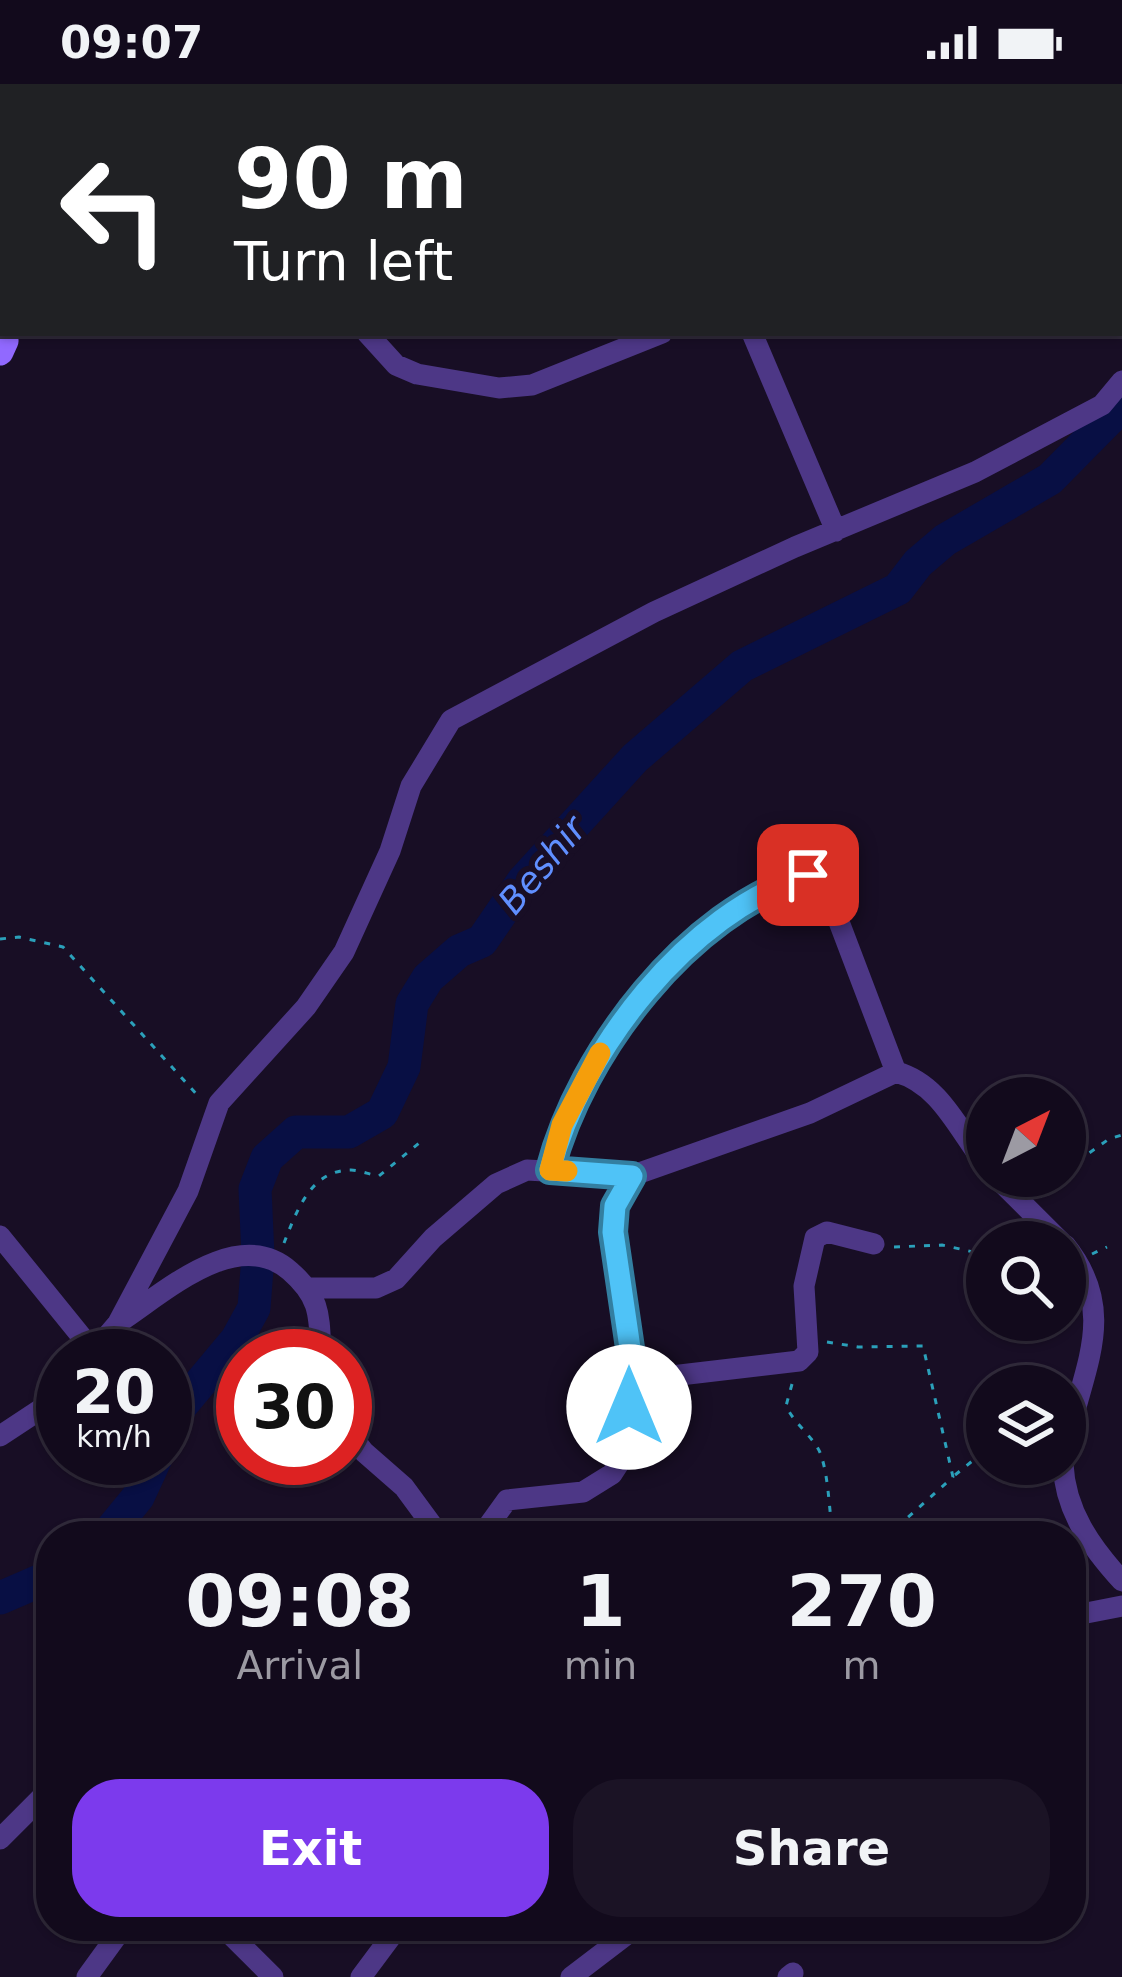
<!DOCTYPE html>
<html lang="en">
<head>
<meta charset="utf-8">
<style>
	body { margin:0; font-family:"DejaVu Sans",sans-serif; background:#1b1325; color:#f1f3f6; height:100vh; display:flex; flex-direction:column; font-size:45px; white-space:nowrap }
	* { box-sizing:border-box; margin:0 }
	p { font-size:39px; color:#9c9aa3 }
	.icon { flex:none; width:66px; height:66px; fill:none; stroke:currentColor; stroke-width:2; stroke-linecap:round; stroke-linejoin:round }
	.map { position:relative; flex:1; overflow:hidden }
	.drawer { position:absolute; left:36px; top:1437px; width:1050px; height:420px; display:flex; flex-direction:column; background:#120a1c; border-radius:48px; box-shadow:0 3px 9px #0004,0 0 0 3px #312b3b }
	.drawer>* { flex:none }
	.guide { position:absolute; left:0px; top:0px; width:1122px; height:252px; box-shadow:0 3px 9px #0004,0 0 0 3px #312b3b; background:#202124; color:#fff; overflow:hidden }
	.needle { width:78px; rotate:42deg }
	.tools { position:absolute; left:966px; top:993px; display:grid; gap:24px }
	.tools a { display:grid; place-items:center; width:120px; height:120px; border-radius:50%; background:#120a1c; box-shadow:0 3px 9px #0004,0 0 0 3px #312b3b; font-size:60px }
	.speed { position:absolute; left:36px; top:1245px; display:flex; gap:24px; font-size:60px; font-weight:700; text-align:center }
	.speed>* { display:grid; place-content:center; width:156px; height:156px; border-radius:50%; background:#120a1c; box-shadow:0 3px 9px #0004,0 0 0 3px #312b3b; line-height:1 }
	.speed small { font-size:30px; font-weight:400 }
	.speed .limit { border:18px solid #d22; background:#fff; color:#111 }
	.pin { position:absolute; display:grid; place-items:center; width:102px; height:102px; color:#fff; margin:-51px; border-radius:24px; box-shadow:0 6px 18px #0006 }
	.me { position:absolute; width:132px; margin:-66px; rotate:0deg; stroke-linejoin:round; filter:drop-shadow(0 0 9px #0008) }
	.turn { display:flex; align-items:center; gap:42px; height:252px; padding:0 36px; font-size:54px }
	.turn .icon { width:156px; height:156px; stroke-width:2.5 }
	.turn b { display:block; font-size:84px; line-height:102px }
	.eta { display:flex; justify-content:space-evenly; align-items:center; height:204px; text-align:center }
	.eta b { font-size:72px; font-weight:700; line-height:84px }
	.action { display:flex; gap:24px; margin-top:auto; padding:24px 36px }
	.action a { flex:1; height:138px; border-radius:48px; background:#7c3aed; color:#fff; font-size:48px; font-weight:700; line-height:138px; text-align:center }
	.action a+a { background:#1b1325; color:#f1f3f6 }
	.status { display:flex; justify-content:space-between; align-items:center; height:84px; padding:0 60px; background:#120a1c; direction:ltr }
	.status svg { height:33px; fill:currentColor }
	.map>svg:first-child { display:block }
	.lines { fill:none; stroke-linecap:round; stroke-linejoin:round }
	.river { stroke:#080f44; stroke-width:33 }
	.path { stroke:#2ba0ba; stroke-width:3; stroke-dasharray:6 9; stroke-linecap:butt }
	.minor { stroke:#4d3786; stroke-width:21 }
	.secondary { stroke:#9169ff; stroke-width:27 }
	.route-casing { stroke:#337fa1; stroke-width:30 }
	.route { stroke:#4fc3f7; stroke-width:21 }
	.slow { stroke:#f59e0b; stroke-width:21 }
	.labels { text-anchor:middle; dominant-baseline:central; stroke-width:12; stroke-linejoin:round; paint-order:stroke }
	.water-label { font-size:36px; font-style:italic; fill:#608fff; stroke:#180e25 }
</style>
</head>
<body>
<div class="status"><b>09:07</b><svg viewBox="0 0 49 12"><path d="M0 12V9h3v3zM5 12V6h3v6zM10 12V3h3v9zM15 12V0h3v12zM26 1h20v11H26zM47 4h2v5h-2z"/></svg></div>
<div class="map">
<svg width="1122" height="1893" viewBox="0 0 1122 1893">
	<rect width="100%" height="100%" fill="#180e25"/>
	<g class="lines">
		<path class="river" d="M165 1356 181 1322 237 1255 254 1224 258 1172 255 1105 267 1074 296 1048H349L382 1029 404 983 412 920 428 894 459 867 482 857 523 797 635 674 742 582 898 505 918 479 945 456 1050 395 1122 322
			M106 1452 138 1413 156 1374
			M0 1514 51 1492"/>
		<path class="path" d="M0 855 19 853 63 863 200 1014
			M1065 1086 1109 1055 1122 1051
			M1040 1113 1059 1092
			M284 1159C297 1126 311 1086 351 1086 360 1086 370 1091 379 1092L424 1055
			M894 1163 942 1161 987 1171
			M1092 1170 1107 1163
			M827 1258 858 1263 923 1262 953 1393 887 1452
			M792 1300 786 1322C795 1341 815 1354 821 1371 829 1395 829 1427 833 1452
			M955 1391 987 1365"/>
		<path class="minor" d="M136 3 143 0
			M209 3 211 0
			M1119 23 1122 22
			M0 67 3 65
			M0 221 3 220
			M367 249 396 281 417 290 499 304 532 301 662 249
			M752 249 836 447
			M550 1086C581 967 688 828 808 791L825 801 896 988
			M995 1092 1061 1158
			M0 1152 94 1268
			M1065 1161C1122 1231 1079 1289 1065 1369
			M309 1204H376L396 1195 433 1154 496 1100 527 1086 631 1092
			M121 1237C165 1208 238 1141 290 1187 322 1215 319 1233 321 1272
			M90 1272 118 1239 188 1107 219 1019 306 923 344 868 390 767 411 702 451 636 654 528 795 463 975 388 1102 321 1122 297
			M629 1297 799 1277 808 1268 804 1202 815 1154 827 1148 874 1160
			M345 1343 364 1368 404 1403 440 1452
			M0 1352 41 1325 63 1301
			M1063 1380C1065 1427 1091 1463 1122 1497
			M489 1442 539 1452
			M481 1452 507 1416 583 1408 612 1390 623 1373 629 1323 630 1264 613 1148 615 1122 631 1092 810 1029 896 988C941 1000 959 1048 987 1082
			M1071 1532 1122 1522
			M0 1755 51 1704
			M222 1842 273 1893
			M87 1893 124 1842
			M361 1893 399 1842
			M571 1893 638 1842
			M788 1893 793 1889"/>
		<path class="secondary" d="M0 268 5 257"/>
	</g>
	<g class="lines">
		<defs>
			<path id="route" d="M629 1323 630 1264 613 1148 615 1122 632 1092 550 1086C581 967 688 828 808 791"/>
		</defs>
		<use href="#route" class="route-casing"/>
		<use href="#route" class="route"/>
		<path class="slow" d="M567 1087 550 1086 562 1041 600 969"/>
	</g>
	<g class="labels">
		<g class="water-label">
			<text transform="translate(542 781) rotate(-50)">Beshir</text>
		</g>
	</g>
</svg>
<div class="tools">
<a><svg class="needle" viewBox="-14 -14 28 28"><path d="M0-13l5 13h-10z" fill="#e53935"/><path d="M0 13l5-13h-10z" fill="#9c9aa3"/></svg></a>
<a><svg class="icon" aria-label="search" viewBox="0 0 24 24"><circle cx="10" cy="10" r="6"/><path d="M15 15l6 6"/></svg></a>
<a><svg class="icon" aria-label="layers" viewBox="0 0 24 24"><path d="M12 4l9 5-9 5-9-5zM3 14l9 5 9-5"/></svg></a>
</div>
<div class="speed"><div>20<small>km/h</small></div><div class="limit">30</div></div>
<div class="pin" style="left:808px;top:791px;background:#d93025"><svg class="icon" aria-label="arrive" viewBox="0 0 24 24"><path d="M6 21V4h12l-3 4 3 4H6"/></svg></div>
<svg class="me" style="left:629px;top:1323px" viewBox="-20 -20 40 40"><circle r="19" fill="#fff"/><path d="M0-13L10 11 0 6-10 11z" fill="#4fc3f7"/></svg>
<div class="guide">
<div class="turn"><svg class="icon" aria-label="left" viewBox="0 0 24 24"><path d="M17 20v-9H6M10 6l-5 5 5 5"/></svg><div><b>90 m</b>Turn left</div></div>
</div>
<section class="drawer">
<div class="eta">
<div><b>09:08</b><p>Arrival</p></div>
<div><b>1</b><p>min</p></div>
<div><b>270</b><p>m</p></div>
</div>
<div class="action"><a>Exit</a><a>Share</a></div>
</section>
</div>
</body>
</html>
